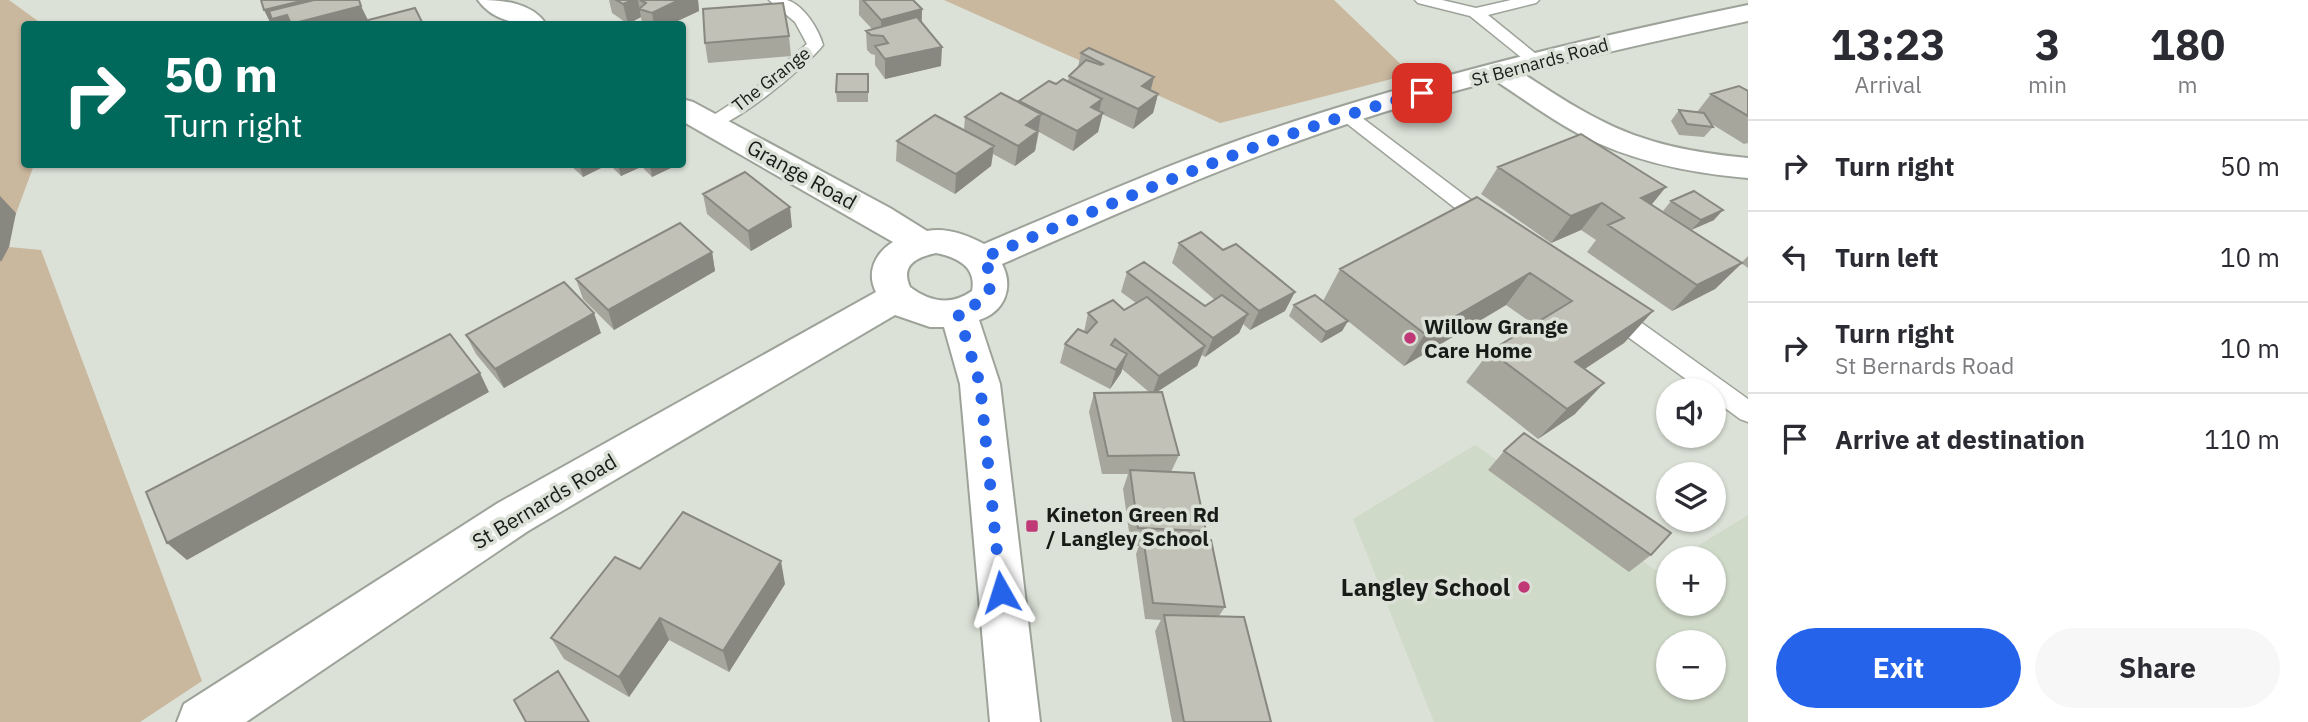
<!DOCTYPE html>
<html lang="en">
<head>
<meta charset="utf-8">
<style>
	body { margin:0; font-family:"IBM Plex Sans",sans-serif; background:#f7f7f7; color:#2b2b33; height:100vh; display:flex; flex-direction:column; font-size:26px; white-space:nowrap }
	* { box-sizing:border-box; margin:0 }
	p { font-size:23px; color:#7c7c81 }
	.icon { flex:none; width:38px; height:38px; fill:none; stroke:currentColor; stroke-width:2; stroke-linecap:round; stroke-linejoin:round }
	.map { position:relative; flex:1; overflow:hidden }
	.panel { display:flex; flex-direction:column; background:#fff; width:560px }
	.panel>* { flex:none }
	.guide { position:absolute; left:21px; top:21px; width:665px; height:147px; border-radius:7px; box-shadow:0 2px 5px #0004; background:#00695c; color:#fff; overflow:hidden }
	.buttons { position:absolute; left:1656px; top:378px; display:grid; gap:14px }
	.buttons a { display:grid; place-items:center; width:70px; height:70px; border-radius:50%; background:#fff; box-shadow:0 2px 5px #0004; font-size:35px }
	.pin { position:absolute; display:grid; place-items:center; width:60px; height:60px; color:#fff; margin:-30px; border-radius:14px; box-shadow:0 4px 10px #0006 }
	.me { position:absolute; width:77px; margin:-38px; rotate:354deg; stroke-linejoin:round; filter:drop-shadow(0 0 5px #0008) }
	.turn { display:flex; align-items:center; gap:24px; height:147px; padding:0 28px; font-size:32px }
	.turn .icon { width:91px; height:91px; stroke-width:2.5 }
	.turn b { display:block; font-size:49px; line-height:60px }
	.eta { display:flex; justify-content:space-evenly; align-items:center; height:119px; text-align:center }
	.eta b { font-size:42px; font-weight:700; line-height:49px }
	.cta { display:flex; gap:14px; margin-top:auto; padding:14px 28px }
	.cta a { flex:1; height:80px; border-radius:42px; background:#2563eb; color:#fff; font-size:28px; font-weight:700; line-height:80px; text-align:center }
	.cta a+a { background:#f7f7f7; color:#2b2b33 }
	ul { padding:0; list-style:none }
	li { display:flex; align-items:center; gap:21px; height:91px; padding:0 28px; border-top:2px solid #e1e1e2 }
	li div { flex:1 }
	li b { display:block; font-size:26px }
	li em { font-style:normal }
	main { display:flex; flex:1; min-height:0 }
	.map>svg:first-child { display:block }
	.built { fill:#d0dac9; fill-rule:evenodd }
	.green { fill:#c9b79e }
	.lines { fill:none; stroke-linecap:round; stroke-linejoin:round }
	.service-casing { stroke:#9ea39a; stroke-width:3 }
	.minor-casing { stroke:#9ea39a; stroke-width:4 }
	.tertiary-casing { stroke:#9ea39a; stroke-width:4 }
	.service { fill:#fff; fill-rule:evenodd }
	.minor { fill:#fff; fill-rule:evenodd }
	.tertiary { fill:#fff; fill-rule:evenodd }
	.wall { fill:#a7a69d }
	.shaded-wall { fill:#888780 }
	.building { fill:#c2c1b7; stroke:#888780; stroke-width:2 }
	.route { stroke:#2563eb; stroke-width:12; stroke-dasharray:0 21.6 }
	.poi-dot { fill:#c03875; stroke:#dce1d7; stroke-width:2.5 }
	.labels { text-anchor:middle; dominant-baseline:central; stroke-width:7; stroke-linejoin:round; paint-order:stroke }
	.far-street-label { font-size:18px; fill:#191b18; stroke:#dce1d7 }
	.street-label { font-size:21px; fill:#191b18; stroke:#dce1d7 }
	.poi-label { font-size:21px; font-weight:bold; fill:#191b18; stroke:#dce1d7; text-anchor:start }
	.near-poi-label { font-size:24px; font-weight:bold; fill:#191b18; stroke:#dce1d7; text-anchor:end }
</style>
</head>
<body>
<main>
<div class="map">
<svg width="1748" height="722" viewBox="0 0 1748 722">
	<rect width="100%" height="100%" fill="#dce1d7"/>
	<path class="built" d="M1475 445 1657 571 1668 564V604H1713V558H1678L1748 515V722H1434L1353 519ZM1668 642H1713V688H1668Z"/>
	<path class="green" d="M0 0H9L42 24H24V164L34 165 14 219 9 247 41 250 202 681 140 722H0Z
		M944 0H1334L1411 74 1220 123Z"/>
	<g class="lines">
		<defs>
			<path id="service" d="M769 0C774 0 782 0 787 0 804 5 819 30 823 45 809 64 727 133 706 128L703 124 706 120 757 87 807 44 795 22Z
				M1415 0H1442L1476 8 1511 0H1539L1536 3 1488 15 1546 62 1544 66H1532L1470 16 1418 3Z
				M1347 110 1353 111 1496 219 1499 224 1496 229H1482L1341 119 1338 115 1341 111Z
				M1610 304 1618 306 1748 399V422L1740 419 1713 399V390H1701L1602 318 1599 312 1602 306Z"/>
			<path id="minor" d="M1501 63 1511 66C1540 84 1568 104 1598 119 1645 144 1695 153 1748 158V178C1689 173 1630 161 1577 133 1547 117 1520 96 1491 78L1487 72 1491 66Z"/>
			<path id="tertiary" d="M478 0C502 0 531 2 546 24 523 26 493 22 478 0Z
				M1748 5V21C1608 51 1467 83 1332 129 1219 168 1111 216 1002 264 1014 287 1005 312 979 320L1000 384 1040 722H990L960 384 944 327H930L895 315 528 531 246 722H177L184 704 498 503 876 292C866 273 875 253 893 242L682 121V99L693 102 890 208 927 231C947 227 967 235 984 244 1071 207 1157 169 1245 138 1409 81 1578 40 1748 5ZM936 253C957 257 977 267 972 291 951 306 930 302 910 287 900 265 917 257 936 253Z"/>
		</defs>
		<use href="#service" class="service-casing"/>
		<use href="#minor" class="minor-casing"/>
		<use href="#tertiary" class="tertiary-casing"/>
		<use href="#service" class="service"/>
		<use href="#minor" class="minor"/>
		<use href="#tertiary" class="tertiary"/>
	</g>
	<path class="wall" d="M609 0H698L699 11 671 24H642L641 17 628 24 612 13Z
		M859 0H913L922 9V23L941 66 885 79 875 65V55L871 54 867 50 866 31 872 29 859 15Z
		M789 36 791 56 708 63 705 43Z
		M1081 53 1154 77 1150 90 1158 94 1153 113 1133 129 1102 114 1098 132 1073 151 1039 132 1035 151 1015 166 993 154 991 166 955 194 896 161 897 141 964 130 965 117 1019 103V101L1056 84 1068 81 1069 76 1078 67Z
		M868 74V102H837L836 92Z
		M1748 91V143L1744 144 1710 123 1713 127 1704 137 1679 135 1671 121 1679 110 1697 112 1711 94Z
		M569 164H609L583 177Z
		M612 164H674L675 166 652 177 644 169 643 166 621 176 612 167Z
		M1498 167 1651 205 1742 263 1715 289 1672 311 1587 252 1596 240 1581 230 1551 243 1481 194Z
		M703 194 792 227 751 251 707 214Z
		M1477 197 1653 311 1624 343 1584 369 1575 414 1538 439 1466 382 1490 351 1533 324 1506 305 1404 366 1323 301 1340 269Z
		M1671 201 1714 220 1691 230 1663 211Z
		M1179 243 1285 311 1250 330 1243 324 1239 333 1205 357 1202 355 1197 366 1157 392 1179 455 1171 472 1206 531 1202 539 1225 607 1219 616 1271 722H1172L1155 631 1161 620 1145 619 1136 554 1139 546H1131L1123 489 1128 474H1102L1089 412 1094 393 1149 392 1122 369 1121 373 1110 389 1060 363 1065 344 1084 332 1088 313 1124 310 1136 303 1121 292 1127 272 1205 306 1215 300 1172 263Z
		M712 252 715 271 614 330 583 299 576 279Z
		M1748 256V268L1741 263Z
		M1294 305 1348 321 1342 331 1321 343 1289 316Z
		M601 333 504 388 476 354 466 335Z
		M1504 451 1651 555 1629 572 1488 470Z
		M640 569 785 584 729 672 669 640 629 697 564 659 551 638Z"/>
	<path class="shaded-wall" d="M305 0H346L350 9 361 6 370 24H271L264 10Z
		M625 0H638L641 17 628 24 623 4Z
		M679 0H698L699 11 671 24H654L652 13Z
		M922 9 921 28 881 36V20Z
		M942 47 941 66 885 79V59Z
		M1154 77 1149 97 1142 86Z
		M1158 94 1153 113 1133 129 1138 109Z
		M1102 99 1098 116 1103 113 1098 132 1073 151 1077 131 1091 107Z
		M1041 114 1035 151 1015 166 1018 146 1026 125Z
		M994 146 991 166 955 194 956 174Z
		M579 164H609L583 177Z
		M620 164H643V166L621 176 618 165Z
		M654 164H674L675 166 652 177 650 166Z
		M1666 187 1644 214 1641 198Z
		M0 196 16 213 9 247 1 262 0 260Z
		M1602 203 1581 230 1551 243 1571 216Z
		M790 207 792 227 751 251 748 231Z
		M1723 210 1714 220 1691 230 1701 220Z
		M712 252 715 271 614 330 608 310Z
		M1742 263 1715 289 1672 311 1697 285Z
		M1530 273 1506 305 1404 366 1425 334Z
		M1295 292 1285 311 1250 330 1259 311Z
		M1653 311 1624 343 1547 394 1575 362Z
		M594 313 601 333 504 388 495 369Z
		M1248 314 1239 333 1205 357 1213 338Z
		M1348 321 1342 331 1321 343 1326 332Z
		M1205 346 1197 366 1152 395 1159 376Z
		M1127 354 1121 373 1110 389 1116 370Z
		M480 373 489 392 187 560 167 543Z
		M1604 383 1575 414 1538 439 1567 409Z
		M781 561 785 584 729 672 723 651Z
		M660 618 669 640 629 697 619 677Z"/>
	<path class="building" d="M261 0H305L264 10Z
		M314 0H359L361 6 291 24 287 15 272 19 269 11Z
		M616 0H633L623 4Z
		M640 0H679L652 13 639 9 646 3Z
		M863 0H913L922 9 881 20Z
		M783 3 789 36 705 43 703 9Z
		M415 8 423 24H353Z
		M917 17 942 47 885 59 875 46 888 43 883 36 871 35 866 31Z
		M1089 48 1154 77 1142 86 1158 94 1138 109 1069 76 1086 60 1101 65 1103 64 1081 53Z
		M837 74H868V92H836Z
		M1063 79 1102 99 1091 107 1103 113 1077 131 1019 101 1049 81 1056 84Z
		M1739 86 1748 91V116L1711 94Z
		M1001 93 1041 114 1026 125 1038 131 1018 146 965 117Z
		M1679 110 1704 113 1713 127 1687 124Z
		M935 115 994 146 956 174 897 141Z
		M1581 134 1666 187 1641 198 1742 263 1697 285 1608 225 1624 218 1602 203 1571 216 1498 167Z
		M745 172 790 207 748 231 703 194Z
		M1694 191 1723 210 1701 220 1671 201Z
		M1477 197 1653 311 1575 362 1604 383 1567 409 1490 351 1572 301 1530 273 1425 334 1340 269Z
		M680 223 712 252 608 310 576 279Z
		M1201 232 1223 250 1236 244 1295 292 1259 311 1179 243Z
		M1144 262 1205 306 1222 295 1248 314 1213 338 1127 272Z
		M564 282 594 313 495 369 466 335Z
		M1315 295 1348 321 1326 332 1294 305Z
		M1147 297 1205 346 1159 376 1115 339 1111 345 1127 354 1116 370 1065 344 1078 329 1087 333 1097 322 1088 313 1113 300 1124 310Z
		M450 334 480 373 167 543 146 492Z
		M1162 392 1179 455 1108 456 1094 393Z
		M1524 433 1671 533 1651 555 1504 451Z
		M1130 470 1194 473 1206 531 1138 528Z
		M683 512 781 561 723 651 660 618 619 677 551 638 615 557 640 569Z
		M1143 537 1211 540 1225 607 1153 603Z
		M1164 615 1244 617 1271 722H1184Z
		M558 671 589 722H526L514 700Z"/>
	<g class="lines">
		<path class="route" d="M1001 592 980 384 958 313C986 301 1001 289 983 258 1127 197 1271 134 1422 93"/>
	</g>
	<g class="poi-dot">
		<circle cx="1410" cy="338" r="7"/>
		<rect x="1025" y="519" width="14" height="14" rx="3.5"/>
		<circle cx="1524" cy="587" r="7"/>
	</g>
	<g class="labels">
		<g class="far-street-label">
			<text transform="translate(1540 62) rotate(-15)">St Bernards Road</text>
			<text transform="translate(771 79) rotate(-38)">The Grange</text>
		</g>
		<g class="street-label">
			<text transform="translate(802 174) rotate(29)">Grange Road</text>
			<text transform="translate(544 501) rotate(-31)">St Bernards Road</text>
		</g>
		<g class="poi-label">
			<text x="1424" y="326">Willow Grange<tspan x="1424" dy="24">Care Home</tspan></text>
			<text x="1046" y="514">Kineton Green Rd<tspan x="1046" dy="24">/ Langley School</tspan></text>
		</g>
		<g class="near-poi-label">
			<text x="1510" y="587">Langley School</text>
		</g>
	</g>
</svg>
<div class="buttons">
<a><svg class="icon" aria-label="sound" viewBox="0 0 24 24"><path d="M4 9h4l5-4v14l-5-4H4zM17 9q2 3 0 6"/></svg></a>
<a><svg class="icon" aria-label="layers" viewBox="0 0 24 24"><path d="M12 4l9 5-9 5-9-5zM3 14l9 5 9-5"/></svg></a>
<a>+</a>
<a>−</a>
</div>
<div class="pin" style="left:1422px;top:93px;background:#d93025"><svg class="icon" aria-label="arrive" viewBox="0 0 24 24"><path d="M6 21V4h12l-3 4 3 4H6"/></svg></div>
<svg class="me" style="left:1001px;top:592px" viewBox="-20 -20 40 40"><path d="M0-17L14 15 0 8-14 15z" fill="#2563eb" stroke="#fff" stroke-width="4"/></svg>
<div class="guide">
<div class="turn"><svg class="icon" aria-label="right" viewBox="0 0 24 24"><path d="M7 20v-9h11M14 6l5 5-5 5"/></svg><div><b>50 m</b>Turn right</div></div>
</div>
</div>
<section class="panel">
<div class="eta">
<div><b>13:23</b><p>Arrival</p></div>
<div><b>3</b><p>min</p></div>
<div><b>180</b><p>m</p></div>
</div>
<ul>
<li><svg class="icon" aria-label="right" viewBox="0 0 24 24"><path d="M7 20v-9h11M14 6l5 5-5 5"/></svg><div><b>Turn right</b></div><em>50 m</em></li>
<li><svg class="icon" aria-label="left" viewBox="0 0 24 24"><path d="M17 20v-9H6M10 6l-5 5 5 5"/></svg><div><b>Turn left</b></div><em>10 m</em></li>
<li><svg class="icon" aria-label="right" viewBox="0 0 24 24"><path d="M7 20v-9h11M14 6l5 5-5 5"/></svg><div><b>Turn right</b><p>St Bernards Road</p></div><em>10 m</em></li>
<li><svg class="icon" aria-label="arrive" viewBox="0 0 24 24"><path d="M6 21V4h12l-3 4 3 4H6"/></svg><div><b>Arrive at destination</b></div><em>110 m</em></li>
</ul>
<div class="cta"><a>Exit</a><a>Share</a></div>
</section>
</main>
</body>
</html>
